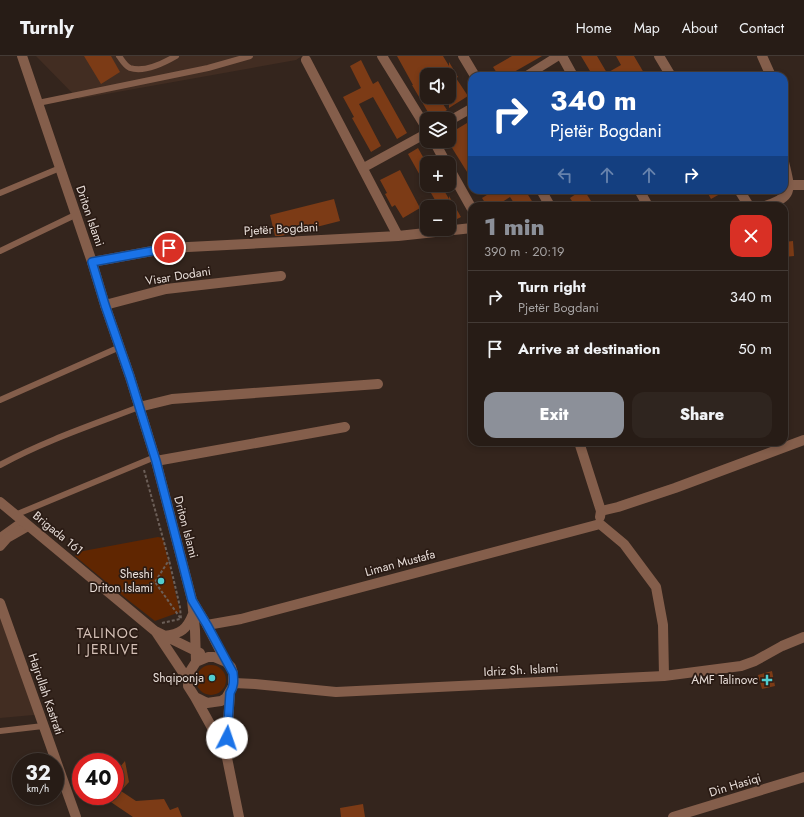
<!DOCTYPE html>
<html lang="en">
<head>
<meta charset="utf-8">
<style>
	body { margin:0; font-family:Jost,sans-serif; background:#2f251f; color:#f1f3f6; height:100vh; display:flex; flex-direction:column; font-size:15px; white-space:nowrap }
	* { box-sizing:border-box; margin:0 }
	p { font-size:13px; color:#a4a1a1 }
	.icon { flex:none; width:22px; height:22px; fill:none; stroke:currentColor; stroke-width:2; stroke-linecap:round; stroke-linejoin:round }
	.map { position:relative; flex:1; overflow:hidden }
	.panel { position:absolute; left:468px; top:146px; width:320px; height:244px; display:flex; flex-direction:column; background:#271c16; border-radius:12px; box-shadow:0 2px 6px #0003,0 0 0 1px #433a35 }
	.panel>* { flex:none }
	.banner { position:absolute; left:468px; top:16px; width:320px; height:122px; border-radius:12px; box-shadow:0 2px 6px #0003,0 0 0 1px #433a35; background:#1a4fa0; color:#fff; overflow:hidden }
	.controls { position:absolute; left:420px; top:12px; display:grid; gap:8px }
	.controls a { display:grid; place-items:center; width:36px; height:36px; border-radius:8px; background:#271c16; box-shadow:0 2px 6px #0003,0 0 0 1px #433a35; font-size:20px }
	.speed { position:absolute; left:12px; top:697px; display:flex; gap:8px; font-size:20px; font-weight:700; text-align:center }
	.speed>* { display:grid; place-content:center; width:52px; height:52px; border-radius:50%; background:#271c16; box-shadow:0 2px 6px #0003,0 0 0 1px #433a35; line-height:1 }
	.speed small { font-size:10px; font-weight:400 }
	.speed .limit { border:6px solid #d22; background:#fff; color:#111 }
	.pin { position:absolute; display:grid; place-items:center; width:34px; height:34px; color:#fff; margin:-17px; border:2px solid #fff; border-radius:50%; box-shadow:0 1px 4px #0007 }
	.me { position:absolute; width:44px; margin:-22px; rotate:4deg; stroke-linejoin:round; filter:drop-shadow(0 0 3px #0008) }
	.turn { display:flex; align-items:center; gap:14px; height:84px; padding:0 16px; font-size:18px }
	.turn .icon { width:52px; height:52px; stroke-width:2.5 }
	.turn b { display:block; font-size:28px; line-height:34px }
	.lanes { display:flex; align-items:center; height:38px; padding:0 16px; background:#0003; justify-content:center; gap:20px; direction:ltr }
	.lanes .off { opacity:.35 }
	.round { display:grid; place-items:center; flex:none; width:42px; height:42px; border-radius:12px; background:#2f251f }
	.overview { display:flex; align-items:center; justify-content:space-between; height:68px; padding:0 16px }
	h1 { font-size:24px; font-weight:800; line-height:30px; color:#8c9099 }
	.button { display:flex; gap:8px; margin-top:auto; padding:8px 16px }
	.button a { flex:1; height:46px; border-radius:12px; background:#8c9099; color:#fff; font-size:16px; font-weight:800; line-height:46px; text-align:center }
	.button a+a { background:#2f251f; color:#f1f3f6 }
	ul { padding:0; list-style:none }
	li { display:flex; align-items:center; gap:12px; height:52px; padding:0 16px; border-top:1px solid #433a35 }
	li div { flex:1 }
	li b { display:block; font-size:15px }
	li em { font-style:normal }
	header { display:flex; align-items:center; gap:24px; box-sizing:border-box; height:56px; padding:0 20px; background:#271c16; border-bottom:1px solid #433a35 }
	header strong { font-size:19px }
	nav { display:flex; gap:22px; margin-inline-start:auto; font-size:14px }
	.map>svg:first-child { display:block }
	.built { fill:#422d22 }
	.green { fill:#602601 }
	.building { fill:#7c3b16 }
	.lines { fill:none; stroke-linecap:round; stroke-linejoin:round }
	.path { stroke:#6c5f58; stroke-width:2; stroke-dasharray:3 2; stroke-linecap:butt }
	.service { stroke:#845e4b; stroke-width:6 }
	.pedestrian { stroke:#845e4b; stroke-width:9 }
	.minor { stroke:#845e4b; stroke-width:10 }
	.tertiary { stroke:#845e4b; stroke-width:10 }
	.route-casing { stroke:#114b97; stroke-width:10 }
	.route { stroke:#1a73e8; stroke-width:7 }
	.poi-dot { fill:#52cdcf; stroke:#2a1b14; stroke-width:1.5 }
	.labels { text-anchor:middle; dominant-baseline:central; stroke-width:3.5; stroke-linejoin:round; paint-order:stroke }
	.street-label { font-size:12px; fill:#e8ded9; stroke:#2a1b14 }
	.poi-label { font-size:12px; fill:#e8ded9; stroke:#2a1b14; text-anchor:end }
	.quarter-label { font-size:14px; letter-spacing:1px; fill:#d4c0b6; stroke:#2a1b14 }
</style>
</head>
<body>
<header>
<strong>Turnly</strong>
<nav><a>Home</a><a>Map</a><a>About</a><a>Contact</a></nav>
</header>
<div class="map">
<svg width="804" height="761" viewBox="0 0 804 761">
	<rect width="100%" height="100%" fill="#34251d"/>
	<path class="built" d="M36 0H302L296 4 78 43Z
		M0 546 44 658 0 662Z"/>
	<path class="green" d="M158 481 163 482 180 556 155 565 123 540 75 500 78 496Z
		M196 624a15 15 0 1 1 30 0a15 15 0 1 1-30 0Z"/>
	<path class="building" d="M84 0H111L120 16 101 28Z
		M397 0H443L449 10V6L458 21 456 22 468 40 449 52V19H427V49L439 42 447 54 432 63 412 29H413Z
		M512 0H542L514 16 515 17 510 20H499L493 11Z
		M581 0H597L607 17 621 9 616 0H634L644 17 638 20H593Z
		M361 4 373 28 378 25 407 77 397 83 373 41 359 48 381 90 371 96 352 62 354 61 343 41 361 32 350 10Z
		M472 64V124L449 87V76L456 71 457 73Z
		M418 92 427 108V132L408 98Z
		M400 114 420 152 403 162 395 149 392 151 385 138 387 137 380 124Z
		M442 131 449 143 438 149 431 137Z
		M495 134H525L535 150H516L510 141 496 150H487L482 142Z
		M582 134H584L591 145 582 150H575L570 142Z
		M706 134H727L711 143Z
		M449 140 461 161 449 167Z
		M334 143 340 165 281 180H275L270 159Z
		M793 185 794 200 784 201V186Z
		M772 615 775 630 762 633 758 619Z
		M125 705 129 726 121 735 136 745 164 743 170 754 178 751 182 761H133L102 740H115V717Z
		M363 748 365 761H341L340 752Z"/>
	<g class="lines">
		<path class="path" d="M144 414 169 504 180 551 181 563 155 526
			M122 535 142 532 155 526 169 504
			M162 567 180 563"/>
		<path class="service" d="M119 0C122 4 125 10 130 12 145 17 164 7 176 0
			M38 47 208 12 250 0
			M0 137 60 112
			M0 195 75 159
			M0 344 120 291
			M0 409C44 385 92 369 139 351
			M15 459 155 401
			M0 480 21 465
			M0 675 43 670"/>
		<path class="pedestrian" d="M526 20 558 0
			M449 65 472 52
			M363 112 427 77"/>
		<path class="minor" d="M382 0 427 73
			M463 0 475 20
			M562 0 573 20
			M659 0 671 20
			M762 0 771 20
			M306 4 398 180
			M434 85 446 107
			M449 112 472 153
			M789 129H804
			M541 134 550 150
			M639 134 648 150
			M739 134 749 150
			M765 150C795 141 790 132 784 106
			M92 206 169 192 398 180 472 172
			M105 249 166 233 281 220
			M139 351 172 343 378 328
			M579 386 601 455 600 461
			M156 405 345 371
			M601 455 618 451 675 432 804 384
			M0 490 7 482 28 470
			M0 547 76 761
			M207 569 241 563 600 468 624 488 656 531 663 569 664 620
			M234 627 255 628 336 636 664 620 741 610 755 605 782 590 804 581
			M673 761 804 721"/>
		<path class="tertiary" d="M22 0 92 206 105 249 130 321 156 405 192 544 195 574 196 606 189 617 188 630 195 641 207 647 221 645 226 642 233 630V617L231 611 226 606 214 601H208L196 606
			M0 446 155 575 200 597
			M193 546 207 569 226 606
			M156 576 188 624
			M164 580C181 578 187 573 193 558
			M230 637 226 697 239 761
			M195 641 226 697"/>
	</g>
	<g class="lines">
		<defs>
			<path id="route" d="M169 192 92 206 105 249 130 321 156 405 192 544 207 569 233 617C234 625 234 630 230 637L227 682"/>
		</defs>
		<use href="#route" class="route-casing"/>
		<use href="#route" class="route"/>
	</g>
	<g class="poi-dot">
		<circle cx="161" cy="525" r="4"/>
		<circle cx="212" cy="622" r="4"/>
		<path d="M765 618h4v4h4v4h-4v4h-4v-4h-4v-4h4z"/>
	</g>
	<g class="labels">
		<g class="street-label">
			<text transform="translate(90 160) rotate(71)">Driton Islami</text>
			<text transform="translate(281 173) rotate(-3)">Pjetër Bogdani</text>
			<text transform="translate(178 220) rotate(-9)">Visar Dodani</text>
			<text transform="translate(186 471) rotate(75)">Driton Islami</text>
			<text transform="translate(58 477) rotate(39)">Brigada 161</text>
			<text transform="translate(400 507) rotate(-15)">Liman Mustafa</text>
			<text transform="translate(521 614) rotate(-3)">Idriz Sh. Islami</text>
			<text transform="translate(46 638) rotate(71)">Hajrullah Kastrati</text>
			<text transform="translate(735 729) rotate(-17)">Din Hasiqi</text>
		</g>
		<g class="poi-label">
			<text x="153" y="518">Sheshi<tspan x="153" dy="14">Driton Islami</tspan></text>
			<text x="204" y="622">Shqiponja</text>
			<text x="758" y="624">AMF Talinovc</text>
		</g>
		<g class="quarter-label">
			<text x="108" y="577">TALINOC<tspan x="108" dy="16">I JERLIVE</tspan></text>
		</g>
	</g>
</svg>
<div class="controls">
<a><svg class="icon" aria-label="sound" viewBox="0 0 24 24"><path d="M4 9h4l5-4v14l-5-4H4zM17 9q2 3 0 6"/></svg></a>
<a><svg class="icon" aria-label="layers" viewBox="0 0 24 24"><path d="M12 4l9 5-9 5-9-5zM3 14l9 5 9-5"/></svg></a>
<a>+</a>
<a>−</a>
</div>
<div class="speed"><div>32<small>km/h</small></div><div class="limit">40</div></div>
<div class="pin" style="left:169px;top:192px;background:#d93025"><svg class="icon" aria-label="arrive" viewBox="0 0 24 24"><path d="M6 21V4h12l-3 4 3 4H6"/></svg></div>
<svg class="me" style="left:227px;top:682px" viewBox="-20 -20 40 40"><circle r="19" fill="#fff"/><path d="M0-13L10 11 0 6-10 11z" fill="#1a73e8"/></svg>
<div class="banner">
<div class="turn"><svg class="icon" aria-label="right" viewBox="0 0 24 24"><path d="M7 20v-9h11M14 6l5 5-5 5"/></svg><div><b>340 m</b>Pjetër Bogdani</div></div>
<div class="lanes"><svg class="icon off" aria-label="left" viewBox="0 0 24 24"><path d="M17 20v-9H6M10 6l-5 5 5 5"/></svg><svg class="icon off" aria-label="ahead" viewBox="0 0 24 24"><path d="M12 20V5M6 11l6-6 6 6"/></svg><svg class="icon off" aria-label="ahead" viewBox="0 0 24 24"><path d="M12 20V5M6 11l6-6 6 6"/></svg><svg class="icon" aria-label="right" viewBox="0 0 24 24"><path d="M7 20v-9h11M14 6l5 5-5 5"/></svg></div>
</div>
<section class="panel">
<div class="overview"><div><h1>1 min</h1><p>390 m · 20:19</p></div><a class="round" style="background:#d93025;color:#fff"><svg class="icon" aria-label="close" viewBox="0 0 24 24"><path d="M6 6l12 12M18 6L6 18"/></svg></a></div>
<ul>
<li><svg class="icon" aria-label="right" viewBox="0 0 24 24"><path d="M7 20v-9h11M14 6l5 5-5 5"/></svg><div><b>Turn right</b><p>Pjetër Bogdani</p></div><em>340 m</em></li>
<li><svg class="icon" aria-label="arrive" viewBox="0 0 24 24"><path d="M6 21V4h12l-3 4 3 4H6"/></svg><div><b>Arrive at destination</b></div><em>50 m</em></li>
</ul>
<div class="button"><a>Exit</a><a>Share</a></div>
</section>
</div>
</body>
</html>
